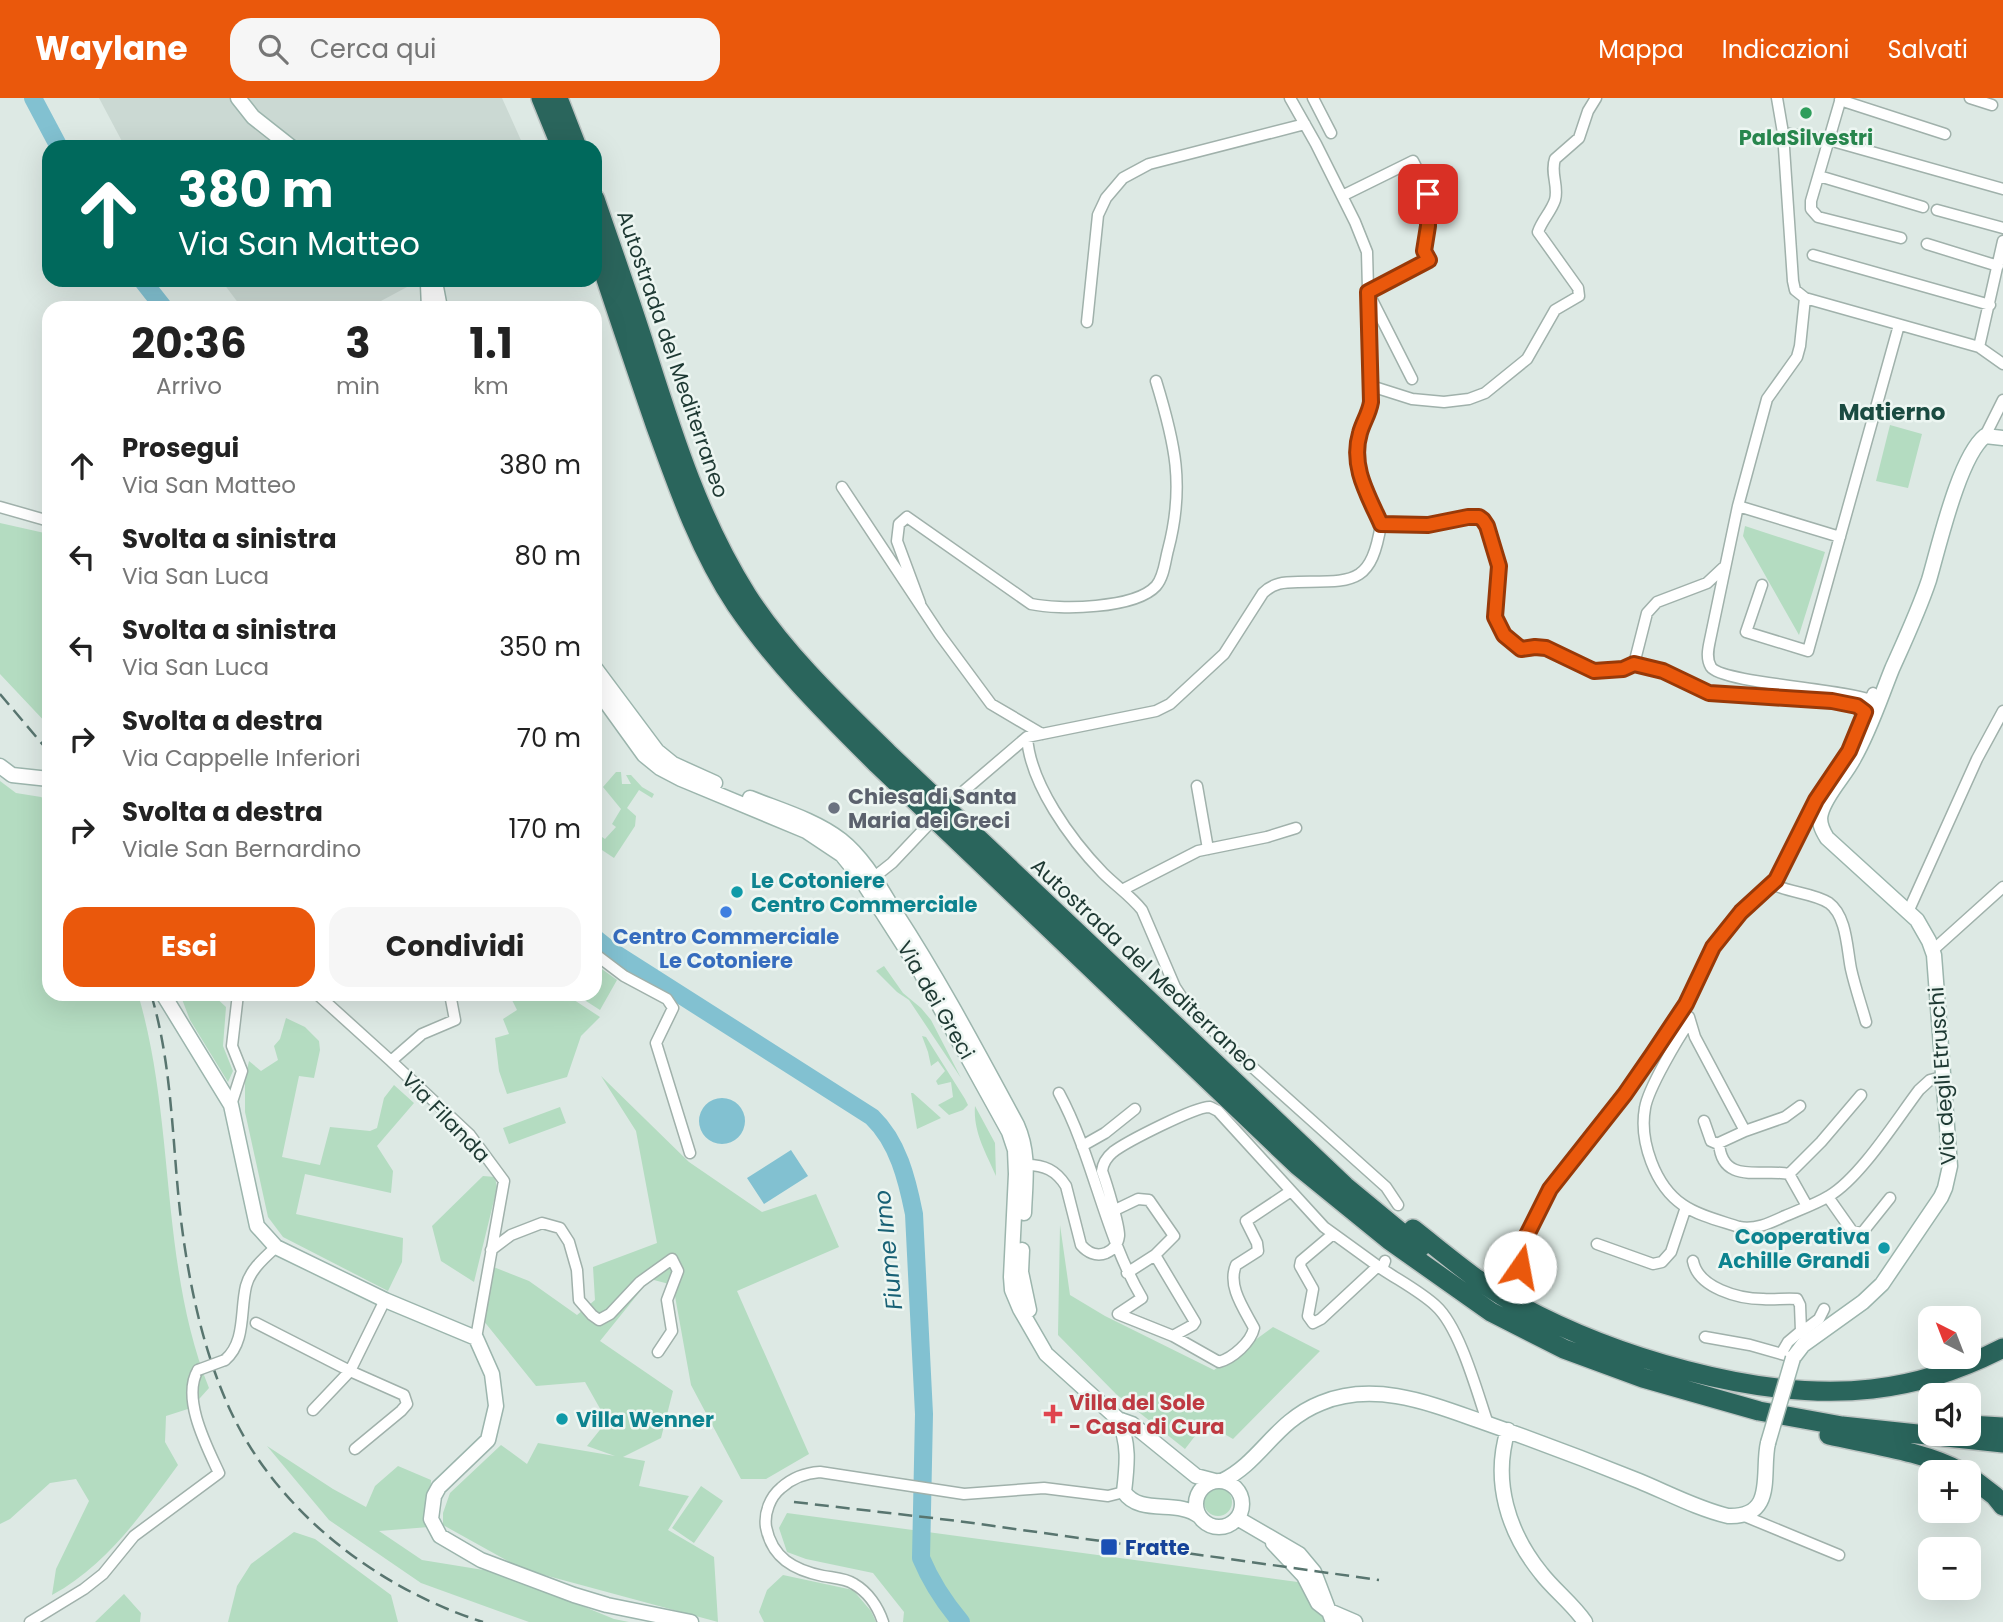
<!DOCTYPE html>
<html lang="it">
<head>
<meta charset="utf-8">
<style>
	body { margin:0; font-family:Poppins,sans-serif; background:#f6f6f6; color:#222; height:100vh; display:flex; flex-direction:column; font-size:26px; white-space:nowrap }
	* { box-sizing:border-box; margin:0 }
	p { font-size:23px; color:#767676 }
	.icon { flex:none; width:38px; height:38px; fill:none; stroke:currentColor; stroke-width:2; stroke-linecap:round; stroke-linejoin:round }
	.map { position:relative; flex:1; overflow:hidden }
	.drawer { position:absolute; left:42px; top:203px; width:560px; height:700px; display:flex; flex-direction:column; background:#fff; border-radius:21px; box-shadow:0 7px 28px #0002 }
	.drawer>* { flex:none }
	.hud { position:absolute; left:42px; top:42px; width:560px; height:147px; border-radius:21px; box-shadow:0 7px 28px #0002; background:#00695c; color:#fff; overflow:hidden }
	.needle { width:46px; rotate:318deg }
	.fabs { position:absolute; left:1918px; top:1208px; display:grid; gap:14px }
	.fabs a { display:grid; place-items:center; width:63px; height:63px; border-radius:14px; background:#fff; box-shadow:0 7px 28px #0002; font-size:35px }
	.pin { position:absolute; display:grid; place-items:center; width:60px; height:60px; color:#fff; margin:-30px; border-radius:14px; box-shadow:0 4px 10px #0006 }
	.me { position:absolute; width:77px; margin:-38px; rotate:12deg; stroke-linejoin:round; filter:drop-shadow(0 0 5px #0008) }
	.turn { display:flex; align-items:center; gap:24px; height:147px; padding:0 21px; font-size:32px }
	.turn .icon { width:91px; height:91px; stroke-width:2.5 }
	.turn b { display:block; font-size:49px; line-height:60px }
	.eta { display:flex; justify-content:space-evenly; align-items:center; height:119px; text-align:center }
	.eta b { font-size:42px; font-weight:700; line-height:49px }
	.button { display:flex; gap:14px; margin-top:auto; padding:14px 21px }
	.button a { flex:1; height:80px; border-radius:21px; background:#ea580c; color:#fff; font-size:28px; font-weight:700; line-height:80px; text-align:center }
	.button a+a { background:#f6f6f6; color:#222 }
	ul { padding:0; list-style:none }
	li { display:flex; align-items:center; gap:21px; height:91px; padding:0 21px }
	li div { flex:1 }
	li b { display:block; font-size:26px }
	li em { font-style:normal }
	header { display:flex; align-items:center; gap:42px; box-sizing:border-box; height:98px; padding:0 35px; background:#ea580c; color:#fff }
	header strong { font-size:33px }
	nav { display:flex; gap:38px; margin-inline-start:auto; font-size:24px }
	.search { width:490px; height:63px; background:#f6f6f6; display:flex; align-items:center; gap:18px; box-sizing:border-box; padding:0 24px; border-radius:21px; color:#767676; font-size:26px }
	.map>svg:first-child { display:block }
	.built { fill:#cbd9d3 }
	.green { fill:#b4dcc1 }
	.water { fill:#82c1d1 }
	.lines { fill:none; stroke-linecap:round; stroke-linejoin:round }
	.river { stroke:#82c1d1; stroke-width:18 }
	.street-casing { stroke:#a0b1ab; stroke-width:13 }
	.secondary-casing { stroke:#9cb5ad; stroke-width:17 }
	.highway-casing { stroke:#bcc4c2; stroke-width:22 }
	.street { stroke:#fff; stroke-width:10 }
	.secondary { stroke:#fff; stroke-width:14 }
	.highway { stroke:#2a655c; stroke-width:19 }
	.rail { stroke:#58756f; stroke-width:2.5; stroke-dasharray:14 7; stroke-linecap:butt }
	.street-bridge-casing { stroke:#a0b1ab; stroke-width:13; stroke-linecap:butt }
	.secondary-bridge-casing { stroke:#9cb5ad; stroke-width:17; stroke-linecap:butt }
	.street-bridge { stroke:#fff; stroke-width:10 }
	.secondary-bridge { stroke:#fff; stroke-width:14 }
	.route-casing { stroke:#983908; stroke-width:18 }
	.route { stroke:#ea580c; stroke-width:12 }
	.leisure-dot { fill:#2e9e5b; stroke:#edf6f2; stroke-width:2.5 }
	.worship-dot { fill:#6b7280; stroke:#edf6f2; stroke-width:2.5 }
	.culture-dot { fill:#0f9aa8; stroke:#edf6f2; stroke-width:2.5 }
	.shop-dot { fill:#3f7fe0; stroke:#edf6f2; stroke-width:2.5 }
	.health-dot { fill:#e0444e; stroke:#edf6f2; stroke-width:2.5 }
	.transit-dot { fill:#1a4fb4; stroke:#edf6f2; stroke-width:2.5 }
	.labels { text-anchor:middle; dominant-baseline:central; stroke-width:5; stroke-linejoin:round; paint-order:stroke }
	.leisure-label { font-size:21px; font-weight:bold; fill:#27864d; stroke:#edf6f2 }
	.street-label { font-size:21px; fill:#1e3933; stroke:#edf6f2 }
	.worship-label { font-size:21px; font-weight:bold; fill:#5b616d; stroke:#edf6f2; text-anchor:start }
	.culture-label { font-size:21px; font-weight:bold; fill:#0d838f; stroke:#edf6f2; text-anchor:start }
	.shop-label { font-size:21px; font-weight:bold; fill:#366cbe; stroke:#edf6f2 }
	.health-label { font-size:21px; font-weight:bold; fill:#be3a42; stroke:#edf6f2; text-anchor:start }
	.transit-label { font-size:21px; font-weight:bold; fill:#164399; stroke:#edf6f2; text-anchor:start }
	.neighbourhood-label { font-size:23px; font-weight:bold; fill:#1a4b41; stroke:#edf6f2 }
	.water-label { font-size:23px; font-style:italic; fill:#186175; stroke:#edf6f2 }
</style>
</head>
<body>
<header>
<strong>Waylane</strong>
<div class="search"><svg class="icon" aria-label="search" viewBox="0 0 24 24"><circle cx="10" cy="10" r="6"/><path d="M15 15l6 6"/></svg>Cerca qui</div>
<nav><a>Mappa</a><a>Indicazioni</a><a>Salvati</a></nav>
</header>
<div class="map">
<svg width="2003" height="1524" viewBox="0 0 2003 1524">
	<rect width="100%" height="100%" fill="#dde9e4"/>
	<path class="built" d="M99 0H502L524 49H125Z
		M221 182H420L368 210H242Z"/>
	<path class="green" d="M1890 327 1922 336 1908 390 1876 383Z
		M0 425 49 436V628L0 576Z
		M1745 428 1825 454 1799 537 1743 438Z
		M616 674H621L622 686H631L626 677H631L642 689 654 696 652 700 639 692 627 710 636 718 635 728 614 760 596 748 602 739 605 741 616 729 612 726 621 711 603 689Z
		M0 683 16 695 41 699 49 703V896H138C176 1024 159 1165 209 1290L191 1310 166 1318 165 1344 178 1367C142 1416 106 1468 52 1497L56 1471 89 1403 76 1381 50 1385 10 1421 0 1426Z
		M595 866 617 882 600 912 575 896H595Z
		M884 868 903 895 921 910 931 922 961 980 909 902 897 894 876 873Z
		M180 896H212L226 909 223 948 233 973 228 984 190 922Z
		M509 896H565L600 919 581 938 567 979 507 996 499 973 495 940 509 936 503 921 517 912Z
		M286 920 305 929 319 943 320 952 314 980 299 978 282 1059 320 1067 330 1029 370 1033 377 1030 384 1000 394 987 414 1005 377 1048 393 1073 391 1095 305 1076 296 1116 403 1140 402 1164 388 1193 283 1139 268 1119 245 1014V981L249 963 261 973 278 962 274 948 280 941Z
		M922 938 926 939 965 1001 968 1007 963 1012 949 1017 938 1007 953 999 951 984 938 987 936 983 945 973 938 963 931 968 928 954Z
		M601 978 689 1064 762 1114 816 1096 839 1149 737 1193 809 1356 766 1381H741L691 1287 673 1187 650 1181 600 1243 673 1293 661 1340 623 1359 645 1363 639 1388 689 1398 668 1432 714 1459 718 1524 522 1471 443 1427V1415L450 1395 501 1347 527 1366 538 1345 615 1358 587 1348 607 1323 585 1284 536 1288 483 1222 491 1168 529 1183 577 1217 595 1202 593 1169 657 1145 636 1033Z
		M911 995H913L941 1020 917 1031Z
		M975 1008 995 1045 996 1078C986 1055 973 1034 975 1008Z
		M560 1009 566 1025 509 1046 503 1030Z
		M483 1078 495 1079 497 1090 474 1184 441 1163 432 1128Z
		M1060 1127 1070 1197 1105 1218 1214 1272 1273 1229 1320 1253 1233 1341 1205 1325 1185 1351 1116 1296 1058 1237Z
		M267 1348 333 1391 366 1409 375 1388 398 1368 431 1382 429 1429 379 1433 422 1462 502 1475 614 1521 629 1524H529L421 1485 329 1422Z
		M701 1388 723 1403 694 1445 672 1430Z
		M1204 1404a14 14 0 1 1 28 0a14 14 0 1 1-28 0Z
		M787 1415 1305 1485 1326 1524H903L904 1514 873 1475 806 1461 787 1454 779 1430Z
		M294 1434 315 1441 391 1497 398 1524H228L237 1488 251 1466Z
		M783 1477 853 1492 871 1513 876 1524H764L759 1514 767 1492Z
		M124 1496 141 1515 140 1524H95Z"/>
	<path class="water" d="M699 1023a23 23 0 1 1 46 0a23 23 0 1 1-46 0Z
		M791 1052 808 1078 764 1106 747 1080Z"/>
	<g class="lines">
		<path class="river" d="M33 0 59 49
			M142 182 164 210
			M595 840 610 852 872 1019C898 1044 907 1081 914 1116L924 1316 921 1460C931 1484 944 1504 961 1524"/>
		<defs>
			<path id="street" d="M1290 0 1316 46 1355 124 1367 154 1371 304C1369 316 1363 324 1360 335 1349 368 1368 397 1381 426
				M1313 0 1331 35
				M1777 0 1783 35 1793 183 1795 192 1805 200 1979 249 2003 266
				M1841 0 1811 103V111L1818 119 1901 140
				M1970 0 1992 7
				M1840 2 1945 36
				M1783 35 1829 42 2003 91
				M1819 78 1923 109
				M1342 98 1413 63C1418 73 1424 84 1427 95 1433 116 1418 143 1429 162L1368 194 1412 281
				M1937 112 2003 130
				M1927 146 1998 168
				M1813 157 1990 207
				M1805 200 1800 248 1797 259 1767 301 1738 408 1710 542C1708 551 1706 561 1711 569 1722 585 1844 591 1870 602
				M1087 224 1098 117 1106 100 1123 80 1149 66 1305 26
				M1979 249 2003 143
				M1371 288 1412 301 1444 304 1469 301 1485 295 1527 261 1555 212 1579 198 1578 190 1538 134C1542 122 1551 114 1555 102 1559 88 1550 75 1555 61L1579 40 1588 13 1596 0
				M1985 338 2003 302
				M842 389 940 537 991 606 1042 636
				M1738 408 1840 439
				M0 409 49 423
				M1381 426 1428 427 1468 419H1479L1483 422 1487 428 1499 468 1495 519 1504 537 1522 551 1546 550 1594 573 1623 571 1634 566 1663 573 1709 595 1832 603 1857 608 1865 614
				M1762 487 1746 534 1808 553 1899 227
				M920 505 897 443 899 426 907 419 1031 506C1059 512 1135 511 1156 488 1164 479 1165 463 1168 452 1185 388 1175 345 1156 283
				M1634 566 1647 515 1657 504 1707 485 1723 470
				M1027 639C1030 686 1071 742 1103 775 1116 788 1131 798 1142 812L1175 889 1187 907 1231 950 1386 1089 1398 1107
				M1197 688 1208 751
				M958 698 1027 639 1156 613 1170 606 1224 556 1263 495C1273 485 1284 484 1298 484 1353 483 1371 488 1381 426
				M873 780 892 765 927 728
				M1772 786C1790 795 1814 795 1829 805 1847 818 1847 852 1851 871 1855 889 1861 906 1866 924
				M1122 792 1198 753 1267 739 1296 730
				M1908 814 1977 661 2003 613
				M1933 852 2003 789
				M595 856 624 878 667 901 673 910 656 945 690 1055
				M317 896 391 963 422 936 455 922 450 896
				M1689 919 1695 939 1745 1033 1719 1045C1722 1088 1763 1070 1789 1076L1807 1108
				M1690 923C1678 940 1648 991 1645 1010 1639 1043 1655 1088 1683 1107 1699 1118 1721 1123 1739 1129 1756 1132 1770 1125 1785 1118 1799 1112 1816 1106 1829 1098 1860 1080 1897 1021 1919 992L1930 982 1942 979
				M391 963 470 1037 504 1083 476 1240
				M1059 995C1094 1060 1104 1136 1142 1200L1118 1216
				M231 1007 242 973 232 948 238 896
				M1704 1023 1711 1043 1718 1046
				M1745 1033 1785 1019 1800 1008
				M1082 1048 1105 1035 1135 1011
				M1027 1067C1044 1067 1056 1072 1066 1088L1081 1147C1087 1154 1096 1159 1106 1155 1113 1152 1118 1146 1119 1138 1120 1129 1106 1084 1102 1073 1103 1064 1107 1059 1113 1054 1126 1044 1196 1008 1210 1009L1218 1013 1324 1129 1382 1171
				M1789 1076 1821 1044 1861 997
				M1828 1099 1852 1133 1862 1135 1890 1100
				M1113 1113 1138 1101 1149 1102 1174 1138 1155 1157
				M1333 1136 1301 1163 1300 1168 1313 1191 1308 1218 1313 1225 1321 1221 1378 1168
				M1597 1146 1653 1166 1662 1164 1671 1154 1686 1109
				M491 1152 511 1137 542 1125 560 1130 569 1144 577 1172 579 1202 592 1217 599 1222 610 1216 640 1184 672 1161 678 1173 667 1202 672 1233 658 1254
				M1385 1163 1382 1171C1400 1183 1421 1194 1436 1208 1460 1230 1477 1294 1488 1326
				M1693 1163C1698 1190 1739 1201 1763 1201 1774 1202 1785 1200 1797 1201L1800 1207 1801 1233 1788 1244 1781 1256
				M1127 1175 1155 1157 1195 1224 1193 1227 1173 1238
				M1519 1183 1522 1155 1527 1137 1550 1091 1625 996 1652 957 1686 906 1713 849 1741 814 1776 782 1817 702 1849 653 1873 595
				M1118 1216 1173 1238 1219 1264C1233 1260 1251 1244 1254 1230 1244 1211 1227 1188 1236 1167L1258 1153 1257 1145 1246 1123 1291 1093
				M256 1225 350 1273 404 1297 407 1306 401 1313 355 1351
				M1799 1236 1819 1221 1824 1211
				M1705 1239 1750 1247 1785 1257
				M225 1262C246 1244 240 1213 246 1188 250 1172 264 1160 276 1149
				M313 1312 350 1273 385 1202
				M1742 1417 1839 1457
				M30 1524 84 1491 103 1476 134 1438 219 1375C207 1349 181 1300 198 1272
				M883 1524C878 1509 868 1494 854 1486 845 1480 833 1480 823 1478 794 1472 772 1460 766 1429 764 1415 770 1399 781 1390 792 1380 804 1375 820 1374L964 1396 1044 1390 1108 1398 1124 1394"/>
			<path id="secondary" d="M238 0 253 19 291 49
				M432 182 436 189 440 210
				M428 187 429 210
				M595 570 657 653 673 666 715 685
				M595 589 644 657 660 670 681 681 806 733 842 757 859 778 920 873 1009 1034 1015 1052 1016 1076 1011 1179 1012 1192 1020 1211 1046 1256 1118 1321 1132 1326 1196 1378 1215 1383
				M0 668 12 677 49 681
				M750 700C780 712 815 722 841 742 865 761 880 790 895 814 940 883 978 955 1017 1027 1030 1056 1025 1084 1024 1115
				M163 896 231 1007 257 1128 276 1149 385 1202 476 1240 492 1276 496 1308 488 1342 439 1389 434 1398 431 1421 440 1438 481 1462 574 1497 607 1507 691 1524
				M1022 1152 1021 1174 1029 1212
				M1793 1260 1803 1247 1863 1204 1882 1186 1941 1099 1945 1090 1950 1068 1934 857 1929 843 1917 822 1827 740C1822 732 1818 724 1821 715 1826 696 1845 678 1854 660 1870 632 1880 601 1892 571 1905 542 1919 512 1929 482 1939 448 1959 359 1985 338L2003 340
				M1118 1321C1130 1345 1127 1368 1124 1394 1140 1418 1178 1401 1199 1418
				M1508 1332C1492 1383 1508 1434 1541 1475 1554 1492 1573 1506 1585 1524
				M1196 1406a23 23 0 1 1 46 0a23 23 0 1 1-46 0Z
				M1222 1383C1261 1364 1275 1323 1321 1305 1374 1283 1429 1305 1480 1323 1534 1342 1587 1362 1639 1383 1668 1395 1698 1411 1728 1418 1777 1420 1761 1374 1768 1345
				M1237 1420 1299 1456 1314 1474 1333 1524
				M1273 1445 1304 1478 1318 1505 1327 1512 1355 1524"/>
			<path id="highway" d="M541 0 561 49
				M558 0 577 49
				M595 101C612 151 630 201 646 252 673 337 699 421 747 497 784 555 839 607 888 655L1345 1088 1420 1150
				M595 148C615 208 635 269 656 329 678 390 700 453 736 507 776 566 827 616 877 666L1298 1068 1389 1142 1491 1214 1564 1251 1643 1280 1759 1313 1842 1328 2003 1345
				M1413 1131C1445 1156 1476 1183 1511 1203 1609 1258 1760 1304 1872 1291 1917 1286 1962 1271 2003 1250
				M1969 1327 2003 1329
				M1829 1337C1868 1346 1927 1354 1961 1374
				M1969 1378 1995 1398 2003 1408"/>
		</defs>
		<use href="#street" class="street-casing"/>
		<use href="#secondary" class="secondary-casing"/>
		<use href="#highway" class="highway-casing"/>
		<use href="#street" class="street"/>
		<use href="#secondary" class="secondary"/>
		<use href="#highway" class="highway"/>
		<path class="rail" d="M0 596 49 654
			M151 896C173 969 172 1047 181 1122 189 1187 204 1257 232 1316 280 1416 379 1491 483 1524
			M794 1404 958 1423 1379 1482"/>
		<defs>
			<path id="street-bridge" d="M198 1272 225 1262"/>
			<path id="secondary-bridge" d="M1768 1345 1793 1260"/>
		</defs>
		<use href="#street-bridge" class="street-bridge-casing"/>
		<use href="#secondary-bridge" class="secondary-bridge-casing"/>
		<use href="#street-bridge" class="street-bridge"/>
		<use href="#secondary-bridge" class="secondary-bridge"/>
	</g>
	<g class="lines">
		<defs>
			<path id="route" d="M1428 96V128L1424 153 1429 162 1368 194 1371 304C1369 316 1363 324 1360 335 1350 368 1368 397 1381 426L1428 427 1468 419H1479L1483 422 1487 428 1499 468 1495 519 1504 537 1521 551 1535 549 1546 550 1594 573 1623 571 1634 566 1663 573 1709 595 1832 603 1857 608 1865 614 1849 653 1816 702 1776 782 1741 814 1713 849 1686 906 1652 957 1625 996 1550 1091 1527 1137 1520 1169"/>
		</defs>
		<use href="#route" class="route-casing"/>
		<use href="#route" class="route"/>
	</g>
	<circle class="leisure-dot" cx="1806" cy="15" r="7"/>
	<circle class="worship-dot" cx="834" cy="710" r="7"/>
	<g class="culture-dot">
		<circle cx="737" cy="794" r="7"/>
		<circle cx="1884" cy="1150" r="7"/>
		<circle cx="562" cy="1321" r="7"/>
	</g>
	<circle class="shop-dot" cx="726" cy="814" r="7"/>
	<path class="health-dot" d="M1049.5 1305.5h7v7h7v7h-7v7h-7v-7h-7v-7h7z"/>
	<rect class="transit-dot" x="1100" y="1440" width="18" height="18" rx="3.5"/>
	<g class="labels">
		<g class="leisure-label">
			<text x="1806" y="39">PalaSilvestri</text>
		</g>
		<g class="street-label">
			<text transform="translate(673 256) rotate(71)">Autostrada del Mediterraneo</text>
			<text transform="translate(1145 867) rotate(43)">Autostrada del Mediterraneo</text>
			<text transform="translate(936 902) rotate(60)">Via dei Greci</text>
			<text transform="translate(1942 978) rotate(-94)">Via degli Etruschi</text>
			<text transform="translate(446 1019) rotate(46)">Via Filanda</text>
		</g>
		<g class="worship-label">
			<text x="848" y="698">Chiesa di Santa<tspan x="848" dy="24">Maria dei Greci</tspan></text>
		</g>
		<g class="culture-label">
			<text x="751" y="782">Le Cotoniere<tspan x="751" dy="24">Centro Commerciale</tspan></text>
			<text x="1870" y="1138" text-anchor="end">Cooperativa<tspan x="1870" dy="24">Achille Grandi</tspan></text>
			<text x="576" y="1321">Villa Wenner</text>
		</g>
		<g class="shop-label">
			<text x="726" y="838">Centro Commerciale<tspan x="726" dy="24">Le Cotoniere</tspan></text>
		</g>
		<g class="health-label">
			<text x="1069" y="1304">Villa del Sole<tspan x="1069" dy="24">- Casa di Cura</tspan></text>
		</g>
		<g class="transit-label">
			<text x="1125" y="1449">Fratte</text>
		</g>
		<g class="neighbourhood-label">
			<text x="1892" y="314">Matierno</text>
		</g>
		<g class="water-label">
			<text transform="translate(888 1152) rotate(-96)">Fiume Irno</text>
		</g>
	</g>
</svg>
<div class="fabs">
<a><svg class="needle" viewBox="-14 -14 28 28"><path d="M0-13l5 13h-10z" fill="#e53935"/><path d="M0 13l5-13h-10z" fill="#767676"/></svg></a>
<a><svg class="icon" aria-label="sound" viewBox="0 0 24 24"><path d="M4 9h4l5-4v14l-5-4H4zM17 9q2 3 0 6"/></svg></a>
<a>+</a>
<a>−</a>
</div>
<div class="pin" style="left:1428px;top:96px;background:#d93025"><svg class="icon" aria-label="arrive" viewBox="0 0 24 24"><path d="M6 21V4h12l-3 4 3 4H6"/></svg></div>
<svg class="me" style="left:1520px;top:1169px" viewBox="-20 -20 40 40"><circle r="19" fill="#fff"/><path d="M0-13L10 11 0 6-10 11z" fill="#ea580c"/></svg>
<div class="hud">
<div class="turn"><svg class="icon" aria-label="ahead" viewBox="0 0 24 24"><path d="M12 20V5M6 11l6-6 6 6"/></svg><div><b>380 m</b>Via San Matteo</div></div>
</div>
<section class="drawer">
<div class="eta">
<div><b>20:36</b><p>Arrivo</p></div>
<div><b>3</b><p>min</p></div>
<div><b>1.1</b><p>km</p></div>
</div>
<ul>
<li><svg class="icon" aria-label="ahead" viewBox="0 0 24 24"><path d="M12 20V5M6 11l6-6 6 6"/></svg><div><b>Prosegui</b><p>Via San Matteo</p></div><em>380 m</em></li>
<li><svg class="icon" aria-label="left" viewBox="0 0 24 24"><path d="M17 20v-9H6M10 6l-5 5 5 5"/></svg><div><b>Svolta a sinistra</b><p>Via San Luca</p></div><em>80 m</em></li>
<li><svg class="icon" aria-label="left" viewBox="0 0 24 24"><path d="M17 20v-9H6M10 6l-5 5 5 5"/></svg><div><b>Svolta a sinistra</b><p>Via San Luca</p></div><em>350 m</em></li>
<li><svg class="icon" aria-label="right" viewBox="0 0 24 24"><path d="M7 20v-9h11M14 6l5 5-5 5"/></svg><div><b>Svolta a destra</b><p>Via Cappelle Inferiori</p></div><em>70 m</em></li>
<li><svg class="icon" aria-label="right" viewBox="0 0 24 24"><path d="M7 20v-9h11M14 6l5 5-5 5"/></svg><div><b>Svolta a destra</b><p>Viale San Bernardino</p></div><em>170 m</em></li>
</ul>
<div class="button"><a>Esci</a><a>Condividi</a></div>
</section>
</div>
</body>
</html>
